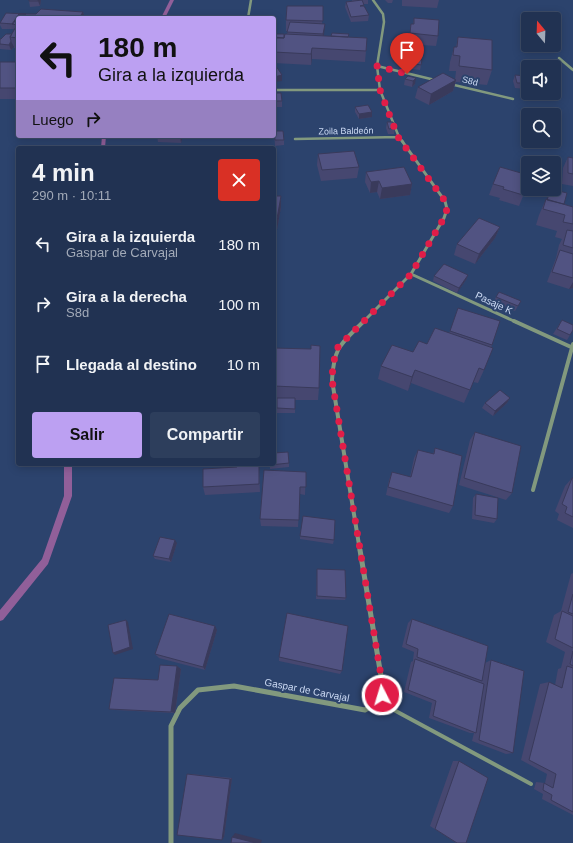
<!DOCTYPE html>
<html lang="es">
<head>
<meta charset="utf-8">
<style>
	body { margin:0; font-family:Arial,sans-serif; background:#2d3e5c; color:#f1f3f6; height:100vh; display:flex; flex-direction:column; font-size:15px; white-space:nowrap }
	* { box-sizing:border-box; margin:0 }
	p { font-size:13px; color:#a2aab8 }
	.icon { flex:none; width:22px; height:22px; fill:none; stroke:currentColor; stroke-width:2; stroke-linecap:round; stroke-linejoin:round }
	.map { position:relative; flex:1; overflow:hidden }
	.sheet { position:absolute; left:16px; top:146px; width:260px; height:320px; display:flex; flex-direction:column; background:#213252; border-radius:4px; box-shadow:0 2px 10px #0003,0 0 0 1px #3e4d69 }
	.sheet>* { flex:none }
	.hud { position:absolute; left:16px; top:16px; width:260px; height:122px; border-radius:4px; box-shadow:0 2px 10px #0003,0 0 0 1px #3e4d69; background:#bca0f2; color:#111; overflow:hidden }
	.needle { width:26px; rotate:341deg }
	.buttons { position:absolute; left:521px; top:12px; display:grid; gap:8px }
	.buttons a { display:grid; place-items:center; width:40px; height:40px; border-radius:4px; background:#213252; box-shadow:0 2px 10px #0003,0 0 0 1px #3e4d69; font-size:20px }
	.pin { position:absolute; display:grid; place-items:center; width:34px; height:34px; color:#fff; margin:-41px -17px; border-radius:50% 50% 50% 0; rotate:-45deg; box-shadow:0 0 4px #0007 }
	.pin .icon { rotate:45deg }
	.me { position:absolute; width:44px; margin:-22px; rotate:355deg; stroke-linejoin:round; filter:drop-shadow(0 0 3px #0008) }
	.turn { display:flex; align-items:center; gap:14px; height:84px; padding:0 16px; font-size:18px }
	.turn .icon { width:52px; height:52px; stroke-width:2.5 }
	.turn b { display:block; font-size:28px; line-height:34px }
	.then { display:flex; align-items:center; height:38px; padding:0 16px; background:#0003; gap:8px; font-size:15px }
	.round { display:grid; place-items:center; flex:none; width:42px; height:42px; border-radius:4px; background:#2d3e5c }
	.summary { display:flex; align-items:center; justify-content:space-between; height:68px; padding:0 16px }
	h1 { font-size:24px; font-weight:800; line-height:30px }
	.action { display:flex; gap:8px; margin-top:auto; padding:8px 16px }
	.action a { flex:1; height:46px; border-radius:4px; background:#bca0f2; color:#111; font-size:16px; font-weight:800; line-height:46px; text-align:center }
	.action a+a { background:#2d3e5c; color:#f1f3f6 }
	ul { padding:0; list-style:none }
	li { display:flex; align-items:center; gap:12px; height:60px; padding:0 16px }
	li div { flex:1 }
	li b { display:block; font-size:15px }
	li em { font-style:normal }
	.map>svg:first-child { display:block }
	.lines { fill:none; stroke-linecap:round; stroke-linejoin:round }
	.stream { fill:#915f99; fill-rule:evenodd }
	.lane { stroke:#82997e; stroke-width:4 }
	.street-far3 { stroke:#82997e; stroke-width:2.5 }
	.street-far2 { stroke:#82997e; stroke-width:3 }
	.street-far1 { stroke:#82997e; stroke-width:4 }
	.street { stroke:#82997e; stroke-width:5 }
	.wall { fill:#464770 }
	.shaded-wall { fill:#393a5b }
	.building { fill:#515382; stroke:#393a5b }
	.route { stroke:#e11d48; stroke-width:7; stroke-dasharray:0 12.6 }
	.labels { text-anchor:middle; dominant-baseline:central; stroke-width:4; stroke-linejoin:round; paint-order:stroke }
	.far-street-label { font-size:9px; fill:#cbd9f3; stroke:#2c436d }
	.street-label { font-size:10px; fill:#cbd9f3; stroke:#2c436d }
</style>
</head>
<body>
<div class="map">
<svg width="573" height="843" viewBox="0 0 573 843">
	<rect width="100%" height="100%" fill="#2c436d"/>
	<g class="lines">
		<path class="stream" d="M170 0H174L165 18H161Z
			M102 136H106L105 148H101Z
			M64 464H72V496L48 564 3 620 0 621V610L42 559 64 496Z"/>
		<path class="lane" d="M379 702 531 784"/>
		<path class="street-far3" d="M373 0 383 14 384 22 377 66 380 90 399 137 403 142
			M248 18 251 0
			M559 58 573 70
			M377 66 435 80
			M450 84 513 99
			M274 90H380
			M295 139 399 137"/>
		<path class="street-far2" d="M411 274 516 322
			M363 322 411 274 444 218 447 209 445 201 402 141"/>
		<path class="street-far1" d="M514 321 571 347
			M533 490 573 344
			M360 551 332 380C334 346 341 344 364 321"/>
		<path class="street" d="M171 843V726L180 708 198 690 234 686 365 710C375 705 381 700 383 688L360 550"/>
	</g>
	<path class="wall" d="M29 0H41L40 6 30 7 29 1Z
		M352 0H368V4H364V6L369 15 368 21 351 22 345 7 346 2 352 1Z
		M385 0H393L392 3H388Z
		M402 0H439L437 8 402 6Z
		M323 6 322 24 324 36 349 37 366 51 365 62 312 59 311 65 274 63V34H287L288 31H286V20Z
		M83 12 85 18H36L38 16 18 18V49L14 48V47L11 50 0 49V39L12 34 14 29H2L0 25V23L26 14H36Z
		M414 18 438 36 436 46 408 44 411 24H413Z
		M458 37 492 70 487 85 456 82 453 91 429 105 415 98 418 87 455 80 456 71H449L450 62 454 47H456Z
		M422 60 420 70 404 68 405 62Z
		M0 62H18V99H0Z
		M515 75 528 83 526 89 515 88 513 81Z
		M408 76 415 84 412 87 404 85 405 79Z
		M274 93 282 101V107H274Z
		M355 107 372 112V117L359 119 355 112Z
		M387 122 395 128 394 134H388L386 128Z
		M274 131 284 140V145L275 146Z
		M157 136H183L181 143 158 142Z
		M318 154 359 167 357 178 321 181 317 165Z
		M568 157 573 158V186L562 184 563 168Z
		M366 172 412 184 410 195 380 199 377 192 370 193 365 182Z
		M493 184H528L519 206 499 200 500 198 489 195Z
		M551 189 564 204 573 207V288L569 289 547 282 556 258 559 245 562 239 555 237 557 231 536 225 539 215 546 199 547 200Z
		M274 196 281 207 275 241H274Z
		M500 227 495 238 475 264 454 255 457 244Z
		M468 275 466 280 457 293 433 281 434 276Z
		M496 297 521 301 515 311 493 303Z
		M562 320 573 330 567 340 553 334Z
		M450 331 492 345 484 370 478 383 473 382 464 403 411 383 408 391 378 379 381 366 413 352 427 344 449 333Z
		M274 348 319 388 318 400H295V413H277V399H275V417H274Z
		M510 398 507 403 493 416 482 408 485 403Z
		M475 432 512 493 506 500 459 485 470 440Z
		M435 448 453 506 449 513 386 495 389 480 392 472 410 477 414 458 418 450 433 454Z
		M289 463V467L270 469V464Z
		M259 464 260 492 205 495 203 487 237 467Z
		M306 472 305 495 300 494 298 527 261 526 260 519Z
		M572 478H573V528L557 520 559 514 555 511 565 486Z
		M476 494 497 519 494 523 472 519 473 498Z
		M300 536 334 540 333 544 300 539Z
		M177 543 171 562 155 559 153 556Z
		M317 569 346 598 345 600 316 599Z
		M573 573V815L542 799 543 794 534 789 536 782 545 783 547 774 521 760 540 684 549 682 555 685 558 669 561 668 565 652 546 642 554 615 561 611 571 574Z
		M412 619 485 663 491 660 513 753 506 754 472 741 474 733H470L429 718 432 703 404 692 411 662 413 661V660L414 652 402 647 408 623Z
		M217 630 205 670 159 658 155 654Z
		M279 657 342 671 340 674 279 661Z
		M177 666 181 669 175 713 115 710 109 709 158 680Z
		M453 761H459L466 843H456L430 826Z
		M187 774H191L232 778 224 837 222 840Z"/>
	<path class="shaded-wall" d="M38 0H41L40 6 38 1Z
		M83 12 85 18H79Z
		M325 24 324 35 322 45 323 34Z
		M11 41 14 47 11 50 9 45Z
		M312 48V59L311 65V54Z
		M282 75V81L274 82V77Z
		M416 78 415 84 412 87 413 81Z
		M456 80 453 91 429 105 431 94Z
		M372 112V117L359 119V114Z
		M180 136H183L181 143Z
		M379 181 377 192 370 193 371 182Z
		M412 184 410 195 380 199 382 188Z
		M281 196V207L275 241V230Z
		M500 227 495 238 475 264 479 254Z
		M468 275 466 280 457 293 459 288Z
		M573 282V288L569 289Z
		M415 370 411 383 408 391 412 377Z
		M510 398 507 403 493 416 495 411Z
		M175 540 177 543 171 562 169 559Z
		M126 620 128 622 133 649 115 655 113 653Z
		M215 626 217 630 205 670 203 667Z
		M177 666 181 669 175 713 171 712Z
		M232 778 224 837 222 840 230 779Z
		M235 833 262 840 261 843H256L232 837Z"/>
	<path class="building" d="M29 0H38V1H29Z
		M362 0 364 5 360 6H364L369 15 351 17 346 2Z
		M287 6H323V21L286 20Z
		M41 9 83 12 79 18H36L38 16H36L35 18H18V38L10 37 17 25 12 24 19 14H36Z
		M6 13 26 14H19L13 24 0 23Z
		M414 18 439 20 438 36 410 33 411 24H414Z
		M290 22 325 24 323 34 287 32Z
		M332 33 349 34 348 37 331 36Z
		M6 34H12L10 37 11 41 9 45 0 44V39H1Z
		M274 34H284V38L274 37Z
		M285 34 367 38 366 51 312 48 311 54 274 52V38H284Z
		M458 37 492 40V70L459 66 460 56 453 55 454 47H457Z
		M406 58 422 60 421 65 405 62Z
		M0 62H18V88H0Z
		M274 63 282 75 274 77Z
		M443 73 456 80 431 94 418 87Z
		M515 75 526 76 528 83H517Z
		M408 76 416 78 413 81 405 79Z
		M274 93H281L282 101H274Z
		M368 105 372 112 359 114 355 107Z
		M387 122H393L395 128 389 129Z
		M274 131H283L284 140H275Z
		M354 151 359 167 322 170 318 154Z
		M568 157 573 158V174L568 173Z
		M404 167 412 184 382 188 379 181 371 182 366 172Z
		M500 167 528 175V184L523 195 503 189 504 187 493 184Z
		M551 189 567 193 564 204 547 200Z
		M274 196H281L275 230H274Z
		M546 199 573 207V224L563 222 565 215 543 209Z
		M479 218 500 227 479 254 457 244Z
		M567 230 573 231V248L563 245Z
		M560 250 573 254V278L552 272Z
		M444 264 468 275 459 288 434 276Z
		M499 292 521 301 518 306 496 297Z
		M458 308 500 321 492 345 450 331Z
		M562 320 573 325V330L570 335 557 329Z
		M435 328 493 348 484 370 479 368 470 390 415 370 412 377 381 366 392 345 413 352 419 341 427 344Z
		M311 345 320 346 319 388 274 386V348L311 349Z
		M500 390 510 398 495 411 485 403Z
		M274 398H275V412H274Z
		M277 398H295V409L277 408Z
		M475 432 521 446 512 493 464 478Z
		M435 448 462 456 453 506 388 487 392 472 411 477 418 450 434 454Z
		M288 452 289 463 270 465V464H274V453Z
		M237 464H259V484L203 487V469L237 467Z
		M264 470 306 472V487H300L299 520 260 519Z
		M572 478H573V517L565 513 567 507 562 504Z
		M476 494 498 498 497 519 475 515Z
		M303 516 335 520 334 540 300 536Z
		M160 537 175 540 169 559 153 556Z
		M317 569 345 570 346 598 317 596Z
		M573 594V614L568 612Z
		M562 611 573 616V648L555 639Z
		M287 613 348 626 342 671 279 657Z
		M169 614 215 626 203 667 155 654Z
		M412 619 488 646 482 681 417 657 418 649 406 644Z
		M126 620 130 647 113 653 108 625Z
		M573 651V666L570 664Z
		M415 659 484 684 476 733 433 716 436 701 408 690Z
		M491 660 524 671 513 753 479 740Z
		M160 665 177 666 171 712 109 709 114 678 158 680Z
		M567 666 573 668V812L551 800 552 795 543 790 544 783 553 788 556 774 529 760 549 682 562 688Z
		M459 761 488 778 466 843H457L435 829Z
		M187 774 230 779 222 840 177 835Z
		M232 837 256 843H231Z"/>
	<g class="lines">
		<path class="route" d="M382 695 383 688 332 380 333 364 338 347 411 274 444 218 447 209 445 201 398 137 380 90 377 66 407 74"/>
	</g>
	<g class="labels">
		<g class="far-street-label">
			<text transform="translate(470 81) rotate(14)">S8d</text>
			<text transform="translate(346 131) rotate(-1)">Zoila Baldeón</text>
		</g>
		<g class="street-label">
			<text transform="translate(494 303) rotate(25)">Pasaje K</text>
			<text transform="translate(307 690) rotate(11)">Gaspar de Carvajal</text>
		</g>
	</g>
</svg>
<div class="buttons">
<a><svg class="needle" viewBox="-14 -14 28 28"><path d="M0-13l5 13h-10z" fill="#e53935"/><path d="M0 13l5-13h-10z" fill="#a2aab8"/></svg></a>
<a><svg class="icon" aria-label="sound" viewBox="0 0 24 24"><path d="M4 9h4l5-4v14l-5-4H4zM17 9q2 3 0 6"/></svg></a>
<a><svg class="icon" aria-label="search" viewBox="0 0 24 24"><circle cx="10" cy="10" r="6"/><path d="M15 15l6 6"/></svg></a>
<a><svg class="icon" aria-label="layers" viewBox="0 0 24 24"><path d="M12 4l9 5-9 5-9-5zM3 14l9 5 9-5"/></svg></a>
</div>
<div class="pin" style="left:407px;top:74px;background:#d93025"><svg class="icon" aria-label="arrive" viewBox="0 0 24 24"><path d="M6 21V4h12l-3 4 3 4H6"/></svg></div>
<svg class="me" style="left:382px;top:695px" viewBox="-20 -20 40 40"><circle r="17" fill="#e11d48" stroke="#fff" stroke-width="3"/><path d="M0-11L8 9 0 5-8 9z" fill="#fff"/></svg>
<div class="hud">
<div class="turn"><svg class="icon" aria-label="left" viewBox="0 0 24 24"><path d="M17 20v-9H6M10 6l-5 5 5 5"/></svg><div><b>180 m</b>Gira a la izquierda</div></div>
<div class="then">Luego<svg class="icon" aria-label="right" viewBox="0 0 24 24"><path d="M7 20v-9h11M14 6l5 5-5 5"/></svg></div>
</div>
<section class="sheet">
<div class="summary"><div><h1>4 min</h1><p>290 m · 10:11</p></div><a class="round" style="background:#d93025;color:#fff"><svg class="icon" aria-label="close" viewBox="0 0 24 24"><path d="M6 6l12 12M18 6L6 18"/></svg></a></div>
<ul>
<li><svg class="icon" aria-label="left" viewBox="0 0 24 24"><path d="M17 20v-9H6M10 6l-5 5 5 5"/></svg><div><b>Gira a la izquierda</b><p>Gaspar de Carvajal</p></div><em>180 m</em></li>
<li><svg class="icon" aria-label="right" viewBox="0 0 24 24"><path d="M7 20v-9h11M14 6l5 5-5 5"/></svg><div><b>Gira a la derecha</b><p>S8d</p></div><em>100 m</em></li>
<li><svg class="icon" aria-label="arrive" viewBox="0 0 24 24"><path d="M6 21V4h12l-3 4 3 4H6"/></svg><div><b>Llegada al destino</b></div><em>10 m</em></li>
</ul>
<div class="action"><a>Salir</a><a>Compartir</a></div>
</section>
</div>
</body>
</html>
